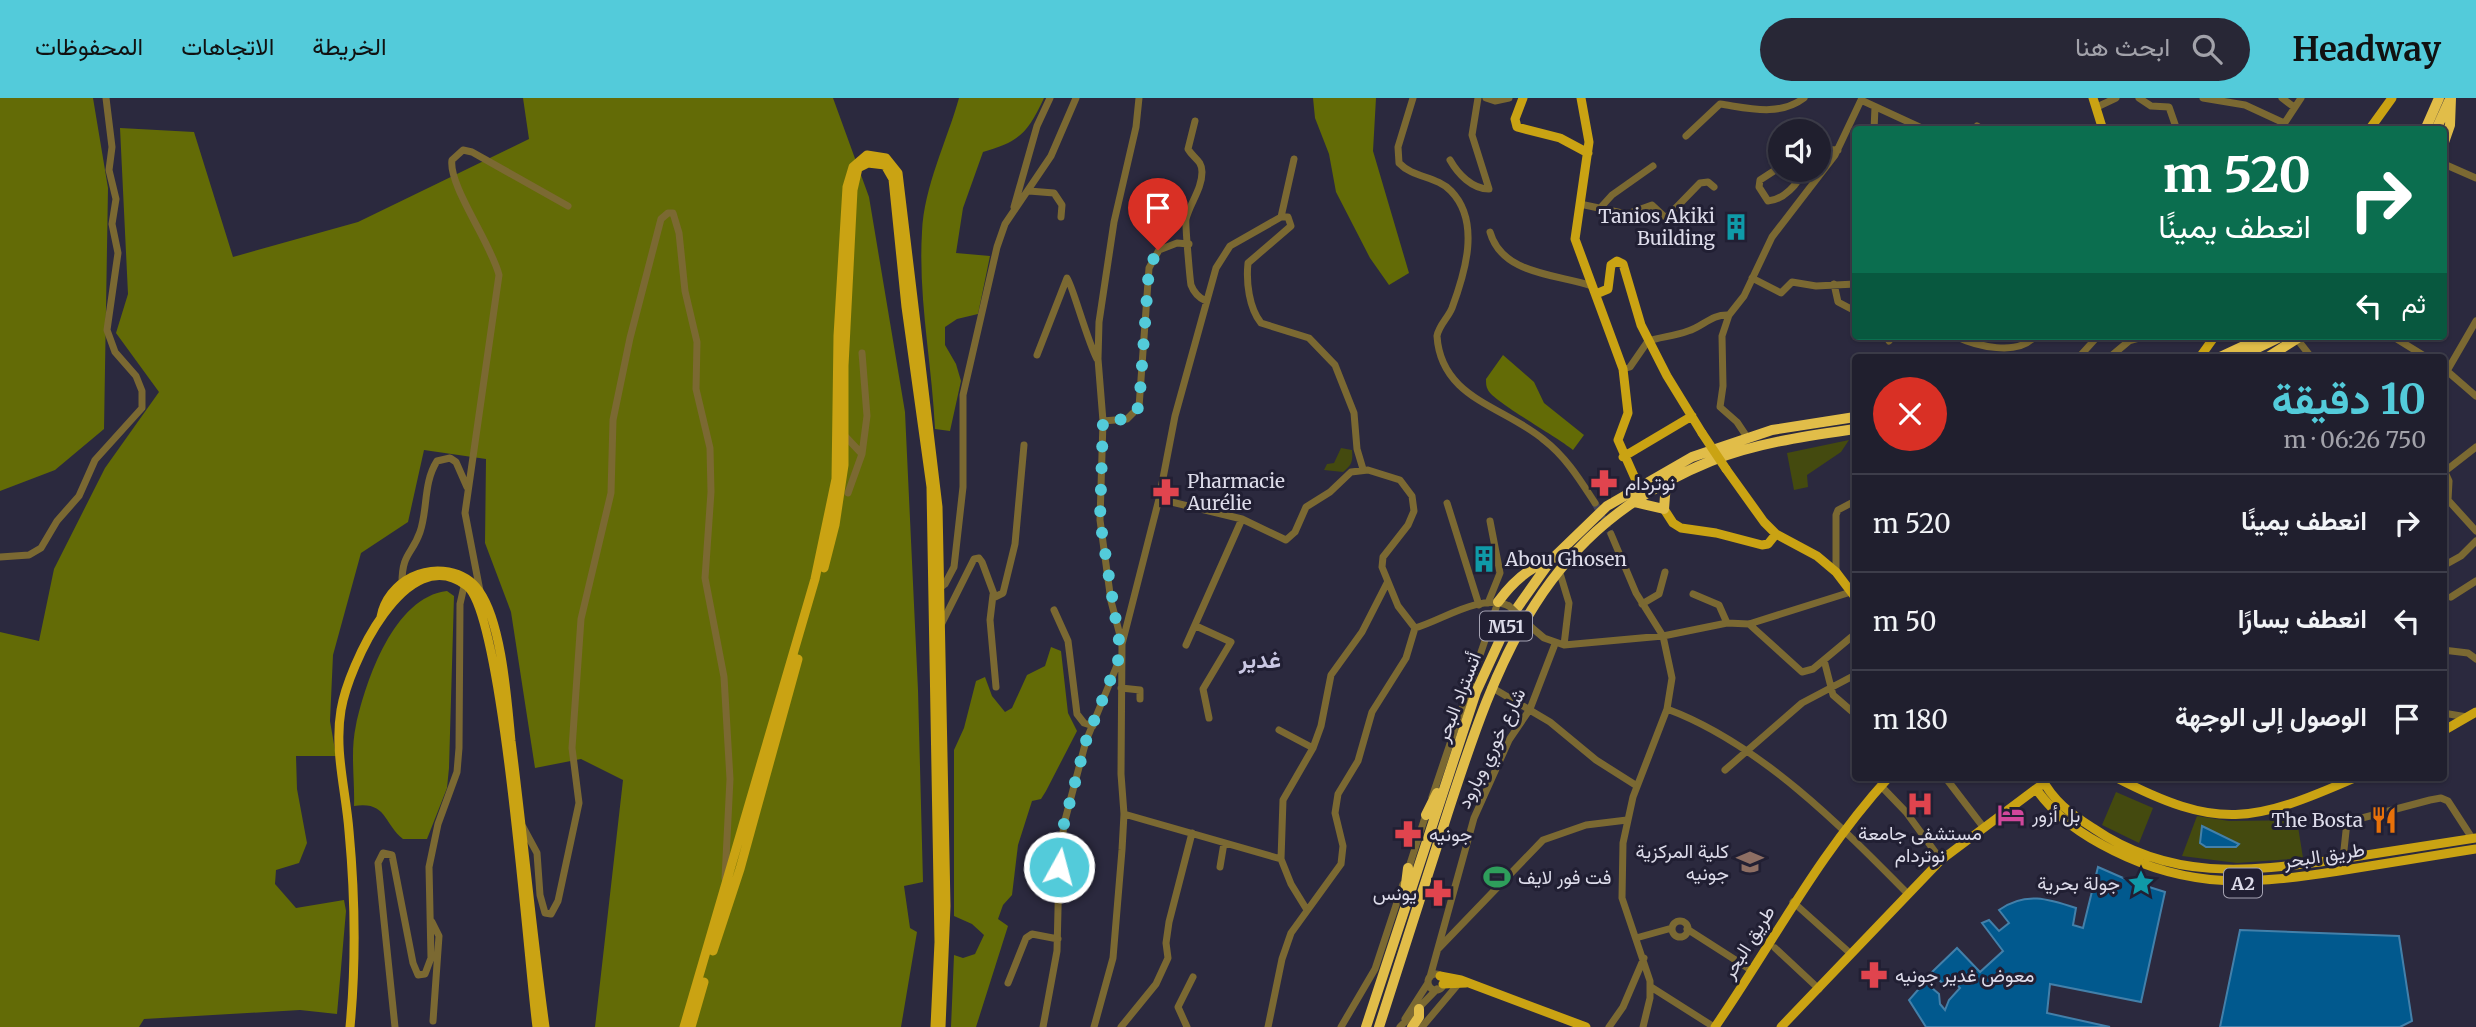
<!DOCTYPE html>
<html lang="ar">
<head>
<meta charset="utf-8">
<style>
	body { margin:0; font-family:Merriweather,Vazirmatn,serif; background:#282736; color:#f1f3f6; direction:rtl; height:100vh; display:flex; flex-direction:column; font-size:26px; white-space:nowrap }
	* { box-sizing:border-box; margin:0 }
	p { font-size:23px; color:#a2a2aa }
	.icon { flex:none; width:38px; height:38px; fill:none; stroke:currentColor; stroke-width:2; stroke-linecap:round; stroke-linejoin:round }
	.map { position:relative; flex:1; overflow:hidden; direction:ltr }
	.drawer { position:absolute; left:1852px; top:256px; width:595px; height:427px; display:flex; flex-direction:column; background:#201f2e; border-radius:7px; box-shadow:0 2px 5px #0004,0 0 0 2px #3d3d4a; direction:rtl }
	.drawer>* { flex:none }
	.hud { position:absolute; left:1852px; top:28px; width:595px; height:214px; border-radius:7px; box-shadow:0 2px 5px #0004,0 0 0 2px #3d3d4a; direction:rtl; background:#0b6e4f; color:#fff; overflow:hidden }
	.tools { position:absolute; left:1768px; top:21px; display:grid; gap:14px }
	.tools a { display:grid; place-items:center; width:63px; height:63px; border-radius:50%; background:#201f2e; box-shadow:0 2px 5px #0004,0 0 0 2px #3d3d4a; font-size:35px }
	.pin { position:absolute; display:grid; place-items:center; width:60px; height:60px; color:#fff; margin:-72px -30px; border-radius:50% 50% 50% 0; rotate:-45deg; box-shadow:0 0 7px #0007 }
	.pin .icon { rotate:45deg }
	.me { position:absolute; width:77px; margin:-38px; rotate:7deg; stroke-linejoin:round; filter:drop-shadow(0 0 5px #0008) }
	.turn { display:flex; align-items:center; gap:24px; height:147px; padding:0 21px; font-size:32px }
	.turn .icon { width:91px; height:91px; stroke-width:2.5 }
	.turn b { display:block; font-size:49px; line-height:60px }
	.then { display:flex; align-items:center; height:66px; padding:0 21px; background:#0003; gap:14px; font-size:26px }
	.round { display:grid; place-items:center; flex:none; width:74px; height:74px; border-radius:37px; background:#282736 }
	.overview { display:flex; align-items:center; justify-content:space-between; height:119px; padding:0 21px }
	h1 { font-size:42px; font-weight:700; line-height:52px; color:#53cbda }
	ul { padding:0; list-style:none }
	li { display:flex; align-items:center; gap:21px; height:98px; padding:0 21px; border-top:2px solid #3d3d4a }
	li div { flex:1 }
	li b { display:block; font-size:26px }
	li em { font-style:normal }
	header { display:flex; align-items:center; gap:42px; box-sizing:border-box; height:98px; padding:0 35px; background:#53cbda; color:#111 }
	header strong { font-size:33px }
	nav { display:flex; gap:38px; margin-inline-start:auto; font-size:24px }
	.search { width:490px; height:63px; background:#282736; display:flex; align-items:center; gap:18px; box-sizing:border-box; padding:0 24px; border-radius:38px; color:#a2a2aa; font-size:26px }
	.map>svg:first-child { display:block }
	.green { fill:#444a0f }
	.forest { fill:#636b06 }
	.water { fill:#01598e; stroke:#4380aa; stroke-width:2 }
	.lines { fill:none; stroke-linecap:round; stroke-linejoin:round }
	.minor-tunnel { stroke:#464458; stroke-width:7; stroke-dasharray:7 3.5; stroke-linecap:butt }
	.minor { stroke:#7b6932; stroke-width:7 }
	.major { stroke:#caa313; stroke-width:9 }
	.highway { stroke:#e1bd49; stroke-width:10 }
	.minor-bridge { stroke:#7b6932; stroke-width:7 }
	.major-bridge { stroke:#caa313; stroke-width:9 }
	.route { stroke:#53cbda; stroke-width:12; stroke-dasharray:0 21.6 }
	.labels { text-anchor:middle; dominant-baseline:central; stroke-width:6; stroke-linejoin:round; paint-order:stroke }
	.shield { fill:#211f33; stroke:#a5a3b3; stroke-width:2 }
	.shield-label { font-size:18px; font-weight:bold; fill:#dddcea }
	.poi-label { font-size:19px; fill:#dddcea; stroke:#211f33; text-anchor:start }
	.street-label { font-size:19px; fill:#dddcea; stroke:#211f33 }
	.quarter-label { font-size:23px; font-weight:bold; fill:#c9c7e3; stroke:#211f33 }
</style>
</head>
<body>
<header>
<strong>Headway</strong>
<div class="search"><svg class="icon" aria-label="search" viewBox="0 0 24 24"><circle cx="10" cy="10" r="6"/><path d="M15 15l6 6"/></svg>ابحث هنا</div>
<nav><a>الخريطة</a><a>الاتجاهات</a><a>المحفوظات</a></nav>
</header>
<div class="map">
<svg width="2476" height="929" viewBox="0 0 2476 929">
	<rect width="100%" height="100%" fill="#2b293e"/>
	<path class="green" d="M1849 342 1841 354 1807 377 1808 389 1794 392 1787 355Z
		M1341 350 1352 352C1353 363 1352 367 1343 374L1324 372 1327 366 1334 365Z
		M2116 694 2153 710 2139 745 2102 727Z
		M2197 718 2229 723 2297 722 2303 760 2237 765 2182 758Z"/>
	<path class="forest" d="M0 0H93L108 90 104 331 55 372 0 393Z
		M523 0H833L869 99 905 314 918 592 923 784 904 788 910 830 917 834 901 929H595L623 682 581 661 535 670 511 514 485 445 486 361 424 352 408 424 361 455 333 557 330 623 336 658H296L297 691 307 745 299 765 276 772 275 786 296 810 344 802 346 813 337 916 300 912 144 921 139 929H0V534L39 543 54 471 105 370 159 294 116 235 128 196 120 30 194 34 233 159 358 124 529 41Z
		M959 0H1044C1028 34 1020 44 983 54L963 110 956 155 990 158 978 216 957 221 945 229V247L956 266 961 283 950 333 935 331C932 265 918 200 922 134 924 88 947 43 959 0Z
		M1313 0H1376L1373 53 1409 175 1389 187 1370 160 1336 94 1329 56 1315 20Z
		M1503 257 1534 284 1544 305 1584 337 1573 352C1556 338 1494 304 1488 292 1486 289 1486 285 1486 281Z
		M447 493 454 498 449 670 447 690 427 741H403C383 725 387 703 354 708 355 682 350 654 356 627 366 582 394 499 447 493Z
		M1051 549 1061 553 1068 615 1077 633 1046 693 1041 701 1032 703 1018 747 1012 797 1003 807 998 821 1008 828 976 929H951L954 857 963 860 975 856 984 837 972 826 954 818V652L964 630 976 583 985 579 992 598 1005 614 1012 610 1027 577 1045 568Z"/>
	<path class="water" d="M2202 728 2239 746 2236 749H2206L2200 745Z
		M2098 769 2130 783 2165 794 2141 904 2050 886 2047 915 2110 929H1926L1909 902 1925 884 1939 896 1940 906 1945 912 1949 902 1960 890 1955 885 1946 888 1931 875 1957 850 1980 874 2003 853 1982 825 1989 822 1999 833 2009 825 1999 812C2025 793 2049 801 2076 810L2073 827 2083 830Z
		M2240 832 2399 838 2412 923 2400 929H2220Z"/>
	<g class="lines">
		<path class="minor-tunnel" d="M1595 405 1611 436"/>
		<path class="minor" d="M1413 0 1398 49 1399 65C1413 80 1437 78 1451 93 1481 124 1465 175 1452 210 1448 220 1439 227 1437 238 1441 301 1504 308 1544 342 1566 359 1580 382 1595 405
			M1486 0 1495 3 1509 0
			M2139 0 2151 8 2169 9 2177 32
			M2203 0 2245 7 2284 25
			M2282 0 2294 9
			M1861 2 1926 32
			M2097 9 2116 0
			M1195 23 1188 51C1193 60 1202 62 1202 74 1202 91 1190 105 1186 121 1185 125 1190 182 1191 187 1194 195 1199 200 1206 203
			M1977 28 1983 32
			M1874 32 1875 9
			M2280 32 2301 0
			M1686 38 1720 6C1748 10 1779 19 1804 0
			M1818 51 1838 52
			M1450 62C1458 76 1472 91 1489 91L1472 37 1478 0
			M2444 66 2476 80
			M1780 69 1760 82 1759 89 1768 103C1783 102 1799 86 1803 72
			M1029 93 1054 95 1062 107 1061 119
			M1580 106 1627 116 1652 107 1666 120 1700 85 1708 84 1714 89
			M1602 108 1612 97 1653 68
			M1014 109 1037 28 1050 0
			M1281 119 1294 61
			M1490 134C1502 177 1557 176 1592 188
			M1752 180 1781 195 1792 184 1816 188 1855 186
			M1834 186 1838 204 1855 213
			M2476 223 2447 273 2476 298
			M1886 238 1889 243
			M1955 238C1976 248 2018 259 2035 238
			M2392 238 2426 259
			M2297 241 2311 259
			M1037 257 1067 180C1071 183 1088 245 1097 261
			M2079 259 2098 238
			M2110 259 2129 243 2147 238
			M1623 271 1630 269 1648 243C1661 239 1675 238 1688 233 1704 228 1711 216 1729 217
			M1103 323 1127 321 1139 309 1149 170 1159 152 1177 145 1189 146
			M844 337 862 356 848 395
			M1747 339 1737 324 1720 309 1723 288 1722 238 1729 217 1744 198 1772 139 1835 57 1862 0
			M862 356 867 318 862 255
			M2443 370 2449 383 2448 402 2476 433
			M2444 374 2476 349
			M1159 401 1242 421 1286 442 1295 434 1306 409 1330 394 1351 374 1368 372 1400 382 1412 398 1414 413 1408 427 1383 459 1382 469 1398 508 1415 530C1443 522 1480 495 1509 508
			M1447 405 1479 507
			M1611 436 1636 495 1663 538 1672 580 1667 611 1633 699 1623 745 1622 800 1650 883V900L1643 929
			M0 459 29 457 41 450 57 423 79 398 95 362 142 310V293L136 278 115 254 107 232 118 155 112 126 116 101 109 72 112 49 106 0
			M2443 468 2461 458 2476 443
			M1559 472 1569 505 1564 547
			M1836 474V417L1838 412 1855 403
			M402 485C402 455 412 457 420 434 428 411 423 385 437 363L450 360 456 364 467 389
			M937 492 945 486 954 469 963 389V297L997 149 1005 126 1051 58 1076 0
			M480 493 465 415 499 177C492 147 448 87 452 62L463 52 472 54 568 108
			M1693 496 1719 507 1727 525
			M993 497 990 522 996 589
			M2451 499 2476 483
			M1488 505 1500 475 1490 423
			M1642 506 1659 496 1665 474
			M1054 512 1068 543 1077 616 1084 625 1093 628
			M1749 526 1802 574 1813 571 1855 536
			M941 527 974 461 979 460 982 464 995 499 1003 495 1015 446 1024 347
			M1196 528 1231 544 1203 591 1209 620
			M1531 529 1544 540 1564 547 1663 538 1727 525 1749 526 1854 493
			M1122 545 1111 503 1100 422 1103 323 1098 261 1099 224 1114 124 1136 29 1139 0
			M1186 547 1242 421
			M2443 552 2468 555 2476 561
			M1824 562 1833 597 1855 616
			M1491 589 1550 624 1596 662 1637 688
			M1121 590 1140 592V601
			M1667 611C1759 645 1841 728 1908 796
			M2443 615 2467 619
			M1279 632 1313 650
			M1725 672 1802 605 1855 577
			M1945 679 1984 730
			M1881 688 1906 714 1941 762
			M1432 699 1498 504
			M1124 716 1281 761
			M523 729 537 755 540 797 545 815 551 816 558 803 579 705 572 650 581 521 611 395 613 322 630 240 661 121 668 115H673L679 135 685 193 697 244 696 291 710 350 711 394 705 480 724 579 730 681 725 780
			M2343 761 2347 724 2430 702 2441 700 2448 703 2472 740
			M1220 769 1224 745
			M1408 772 1427 713
			M1793 804 1851 856
			M1307 812 1291 786 1281 761 1283 702 1313 650 1321 628 1331 577 1362 534 1387 485
			M1672 831a8 8 0 1 1 16 0a8 8 0 1 1-16 0Z
			M432 824 439 838 433 923
			M1687 831 1751 872
			M1636 840 1672 830
			M1439 850 1543 742 1586 727 1627 722
			M1775 850 1819 891
			M1428 884a8 8 0 1 1 16 0a8 8 0 1 1-16 0Z
			M1430 879 1474 720 1509 642 1530 611 1555 546
			M1008 885 1026 840 1032 836 1058 841
			M1651 889 1714 929
			M1405 921 1428 885
			M395 929 378 765 383 755 392 757 413 865 418 877 425 876 431 860 429 769 438 726 457 674 459 650 460 506 465 484
			M1043 929 1057 853 1059 770 1064 726 1086 643 1120 560
			M1094 929 1113 860 1122 752 1124 716 1121 676 1122 546 1159 401 1175 318 1216 170 1230 148 1281 119H1288L1291 128 1248 165C1246 184 1249 210 1261 225L1309 240 1335 267 1354 315 1357 351 1363 371
			M1121 929 1156 886 1168 860 1166 845 1169 824 1192 735
			M1187 929 1178 909 1193 879
			M1268 929 1282 861 1291 835 1341 766 1343 748 1335 715 1338 696 1358 663 1372 614 1406 560 1415 530
			M1341 929 1375 871 1403 786
			M1400 929 1437 891
			M1422 929 1460 884
			M1609 929 1623 909 1644 860"/>
		<path class="major" d="M1523 0 1515 21 1517 29 1560 40 1588 55
			M1581 0 1589 44 1575 141 1623 271 1628 315 1618 342 1638 387
			M2093 0 2103 32
			M2369 32 2392 0
			M1596 196 1608 191 1611 167 1617 163 1623 166 1641 227 1667 278 1702 335
			M2200 259 2215 238
			M1623 359 1692 318
			M1726 371 1764 424 1776 436 1817 458 1836 474 1855 499
			M1664 411 1673 425 1681 430 1716 435 1762 447 1768 446 1776 436
			M824 470 835 427 844 367V268L853 92 858 70 868 65 885 67 893 81 906 209 931 389 939 844 935 929
			M381 519C384 502 396 487 412 479 435 468 464 472 479 493 502 525 507 603 511 643 523 738 532 834 545 929
			M2443 633 2476 614
			M2041 679C2053 703 2071 716 2093 730 2170 783 2248 774 2334 762 2381 755 2429 747 2476 740
			M2115 679C2219 733 2252 725 2357 679
			M2036 691C2057 720 2082 737 2114 753 2192 792 2255 786 2339 773 2384 766 2430 758 2476 751
			M713 853 740 771 798 561
			M1440 878 1461 882 1586 929
			M1443 886 1466 885
			M350 929C356 866 355 797 349 733 346 693 334 653 341 612 348 569 406 440 467 488 504 518 528 862 537 929
			M684 929 815 481 836 381 838 238 847 89 853 69 867 57 886 60 898 75 938 409 946 808 941 929
			M691 929 704 884
			M1715 929C1774 843 1818 757 1889 679
			M1781 929 1941 762 2040 688"/>
		<path class="highway" d="M2425 32 2439 0
			M2436 32 2449 3
			M2443 47 2450 27 2451 0
			M2443 60V65
			M2220 259 2265 238
			M2239 259 2282 238
			M2268 259 2301 238
			M1634 404 1664 411 1666 385
			M1498 504C1511 486 1529 469 1551 462
			M1426 717 1437 695
			M1405 794 1408 770
			M1366 929 1476 594 1510 520 1551 462 1607 408 1692 359 1772 332 1855 319
			M1379 929C1402 858 1424 788 1447 717 1498 559 1543 431 1711 363 1756 345 1807 338 1855 331
			M1412 929 1419 919V911"/>
		<path class="minor-bridge" d="M1509 508 1531 529"/>
		<path class="major-bridge" d="M1702 335 1726 371"/>
	</g>
	<g class="lines">
		<path class="route" d="M1059 769 1064 726 1086 643 1121 555 1100 422 1103 323 1127 321 1139 309 1149 170 1158 152"/>
	</g>
	<defs>
		<symbol id="building-bare" viewBox="-9 -9 18 18"><path d="M-4-6H4V6H1V3H-1V6H-4ZM-2.5-4.3h1.7v1.8h-1.7ZM.8-4.3h1.7v1.8H.8ZM-2.5-1h1.7V.8h-1.7ZM.8-1h1.7V.8H.8Z" fill="#0f9aa8" stroke="#211f33" stroke-width="2.5" paint-order="stroke"/></symbol>
		<symbol id="pharmacy-bare" viewBox="-9 -9 18 18"><path d="M-2-6h4v4h4v4h-4v4h-4v-4h-4v-4h4Z" fill="#e0444e" stroke="#211f33" stroke-width="2.5" paint-order="stroke"/></symbol>
		<symbol id="hospital-bare" viewBox="-9 -9 18 18"><path d="M-5-5h3v3.5h4V-5h3V5h-3V1.5h-4V5h-3Z" fill="#e0444e" stroke="#211f33" stroke-width="2.5" paint-order="stroke"/></symbol>
		<symbol id="hotel-bare" viewBox="-9 -9 18 18"><path d="M-6-4.5h1.5V1H6V5H4.5V3h-9V5H-6ZM-4 0a1.8 1.8 0 1 1 3.6 0ZM.5 0V-2.5h3Q6-2.5 6 0Z" fill="#d1479c" stroke="#211f33" stroke-width="2.5" paint-order="stroke"/></symbol>
		<symbol id="restaurant-bare" viewBox="-9 -9 18 18"><path d="M-5-6h1v4h1v-4h1v4h1v-4h1v5L-1.5 .5V6h-2V.5L-5-1ZM5-6V6H3V1.5H1.5Q1.5-4 5-6Z" fill="#e8710a" stroke="#211f33" stroke-width="2.5" paint-order="stroke"/></symbol>
		<symbol id="school-bare" viewBox="-9 -9 18 18"><path d="M0-5L7-2L0 1L-7-2ZM-4 1L0 2.5L4 1V4Q0 6-4 4Z" fill="#8d6e63" stroke="#211f33" stroke-width="2.5" paint-order="stroke"/></symbol>
		<symbol id="stadium-bare" viewBox="-9 -9 18 18"><path d="M0-5a6.5 5 0 1 0 0 10a6.5 5 0 1 0 0-10ZM-3.5-1.8h7v3.6h-7Z" fill="#2e9e5b" stroke="#211f33" stroke-width="2.5" paint-order="stroke"/></symbol>
		<symbol id="sight-bare" viewBox="-9 -9 18 18"><path d="M0-6L1.8-2.2L6-1.7L2.9 1.2L3.7 5.4L0 3.3L-3.7 5.4L-2.9 1.2L-6-1.7L-1.8-2.2Z" fill="#0f9aa8" stroke="#211f33" stroke-width="2.5" paint-order="stroke"/></symbol>
	</defs>
	<g fill-rule="evenodd">
		<use href="#building-bare" x="1717" y="110" width="38" height="38"/>
		<use href="#pharmacy-bare" x="1585" y="366" width="38" height="38"/>
		<use href="#pharmacy-bare" x="1147" y="375" width="38" height="38"/>
		<use href="#building-bare" x="1465" y="442" width="38" height="38"/>
		<use href="#hospital-bare" x="1901" y="687" width="38" height="38"/>
		<use href="#hotel-bare" x="1992" y="698" width="38" height="38"/>
		<use href="#restaurant-bare" x="2365" y="703" width="38" height="38"/>
		<use href="#pharmacy-bare" x="1389" y="717" width="38" height="38"/>
		<use href="#school-bare" x="1731" y="745" width="38" height="38"/>
		<use href="#stadium-bare" x="1478" y="760" width="38" height="38"/>
		<use href="#sight-bare" x="2122" y="766" width="38" height="38"/>
		<use href="#pharmacy-bare" x="1419" y="776" width="38" height="38"/>
		<use href="#pharmacy-bare" x="1855" y="858" width="38" height="38"/>
	</g>
	<g class="labels">
		<g class="shield">
			<rect x="1480" y="513.5" width="52" height="29" rx="5"/>
			<rect x="2224" y="770.5" width="38" height="29" rx="5"/>
		</g>
		<g class="shield-label">
			<text x="1506" y="528">M51</text>
			<text x="2243" y="785">A2</text>
		</g>
		<g class="poi-label">
			<text x="1715" y="118" text-anchor="end">Tanios Akiki<tspan x="1715" dy="22">Building</tspan></text>
			<text x="1187" y="383">Pharmacie<tspan x="1187" dy="22">Aurélie</tspan></text>
			<text x="1625" y="385">نوتردام</text>
			<text x="1505" y="461">Abou Ghosen</text>
			<text x="2032" y="717">بل أزور</text>
			<text x="2363" y="722" text-anchor="end">The Bosta</text>
			<text x="1920" y="735" text-anchor="middle">مستشفى جامعة<tspan x="1920" dy="22">نوتردام</tspan></text>
			<text x="1429" y="736">جونيه</text>
			<text x="1729" y="753" text-anchor="end">كلية المركزية<tspan x="1729" dy="22">جونيه</tspan></text>
			<text x="1518" y="779">فت فور لايف</text>
			<text x="2120" y="785" text-anchor="end">جولة بحرية</text>
			<text x="1417" y="795" text-anchor="end">يونس</text>
			<text x="1895" y="877">معوض غدير جونيه</text>
		</g>
		<g class="street-label">
			<text transform="translate(1458 599) rotate(-69)">أتستراد البحر</text>
			<text transform="translate(1491 650) rotate(-64)">شارع خوري وبارود</text>
			<text transform="translate(2324 757) rotate(-9)">طريق البحر</text>
			<text transform="translate(1748 844) rotate(-58)">طريق البحر</text>
		</g>
		<g class="quarter-label">
			<text x="1260" y="561">غدير</text>
		</g>
	</g>
</svg>
<div class="tools">
<a><svg class="icon" aria-label="sound" viewBox="0 0 24 24"><path d="M4 9h4l5-4v14l-5-4H4zM17 9q2 3 0 6"/></svg></a>
</div>
<div class="pin" style="left:1158px;top:152px;background:#d93025"><svg class="icon" aria-label="arrive" viewBox="0 0 24 24"><path d="M6 21V4h12l-3 4 3 4H6"/></svg></div>
<svg class="me" style="left:1059px;top:769px" viewBox="-20 -20 40 40"><circle r="17" fill="#53cbda" stroke="#fff" stroke-width="3"/><path d="M0-11L8 9 0 5-8 9z" fill="#fff"/></svg>
<div class="hud">
<div class="turn"><svg class="icon" aria-label="right" viewBox="0 0 24 24"><path d="M7 20v-9h11M14 6l5 5-5 5"/></svg><div><b>520 m</b>انعطف يمينًا</div></div>
<div class="then">ثم<svg class="icon" aria-label="left" viewBox="0 0 24 24"><path d="M17 20v-9H6M10 6l-5 5 5 5"/></svg></div>
</div>
<section class="drawer">
<div class="overview"><div><h1>10 دقيقة</h1><p>750 m · 06:26</p></div><a class="round" style="background:#d93025;color:#fff"><svg class="icon" aria-label="close" viewBox="0 0 24 24"><path d="M6 6l12 12M18 6L6 18"/></svg></a></div>
<ul>
<li><svg class="icon" aria-label="right" viewBox="0 0 24 24"><path d="M7 20v-9h11M14 6l5 5-5 5"/></svg><div><b>انعطف يمينًا</b></div><em>520 m</em></li>
<li><svg class="icon" aria-label="left" viewBox="0 0 24 24"><path d="M17 20v-9H6M10 6l-5 5 5 5"/></svg><div><b>انعطف يسارًا</b></div><em>50 m</em></li>
<li><svg class="icon" aria-label="arrive" viewBox="0 0 24 24"><path d="M6 21V4h12l-3 4 3 4H6"/></svg><div><b>الوصول إلى الوجهة</b></div><em>180 m</em></li>
</ul>
</section>
</div>
</body>
</html>
